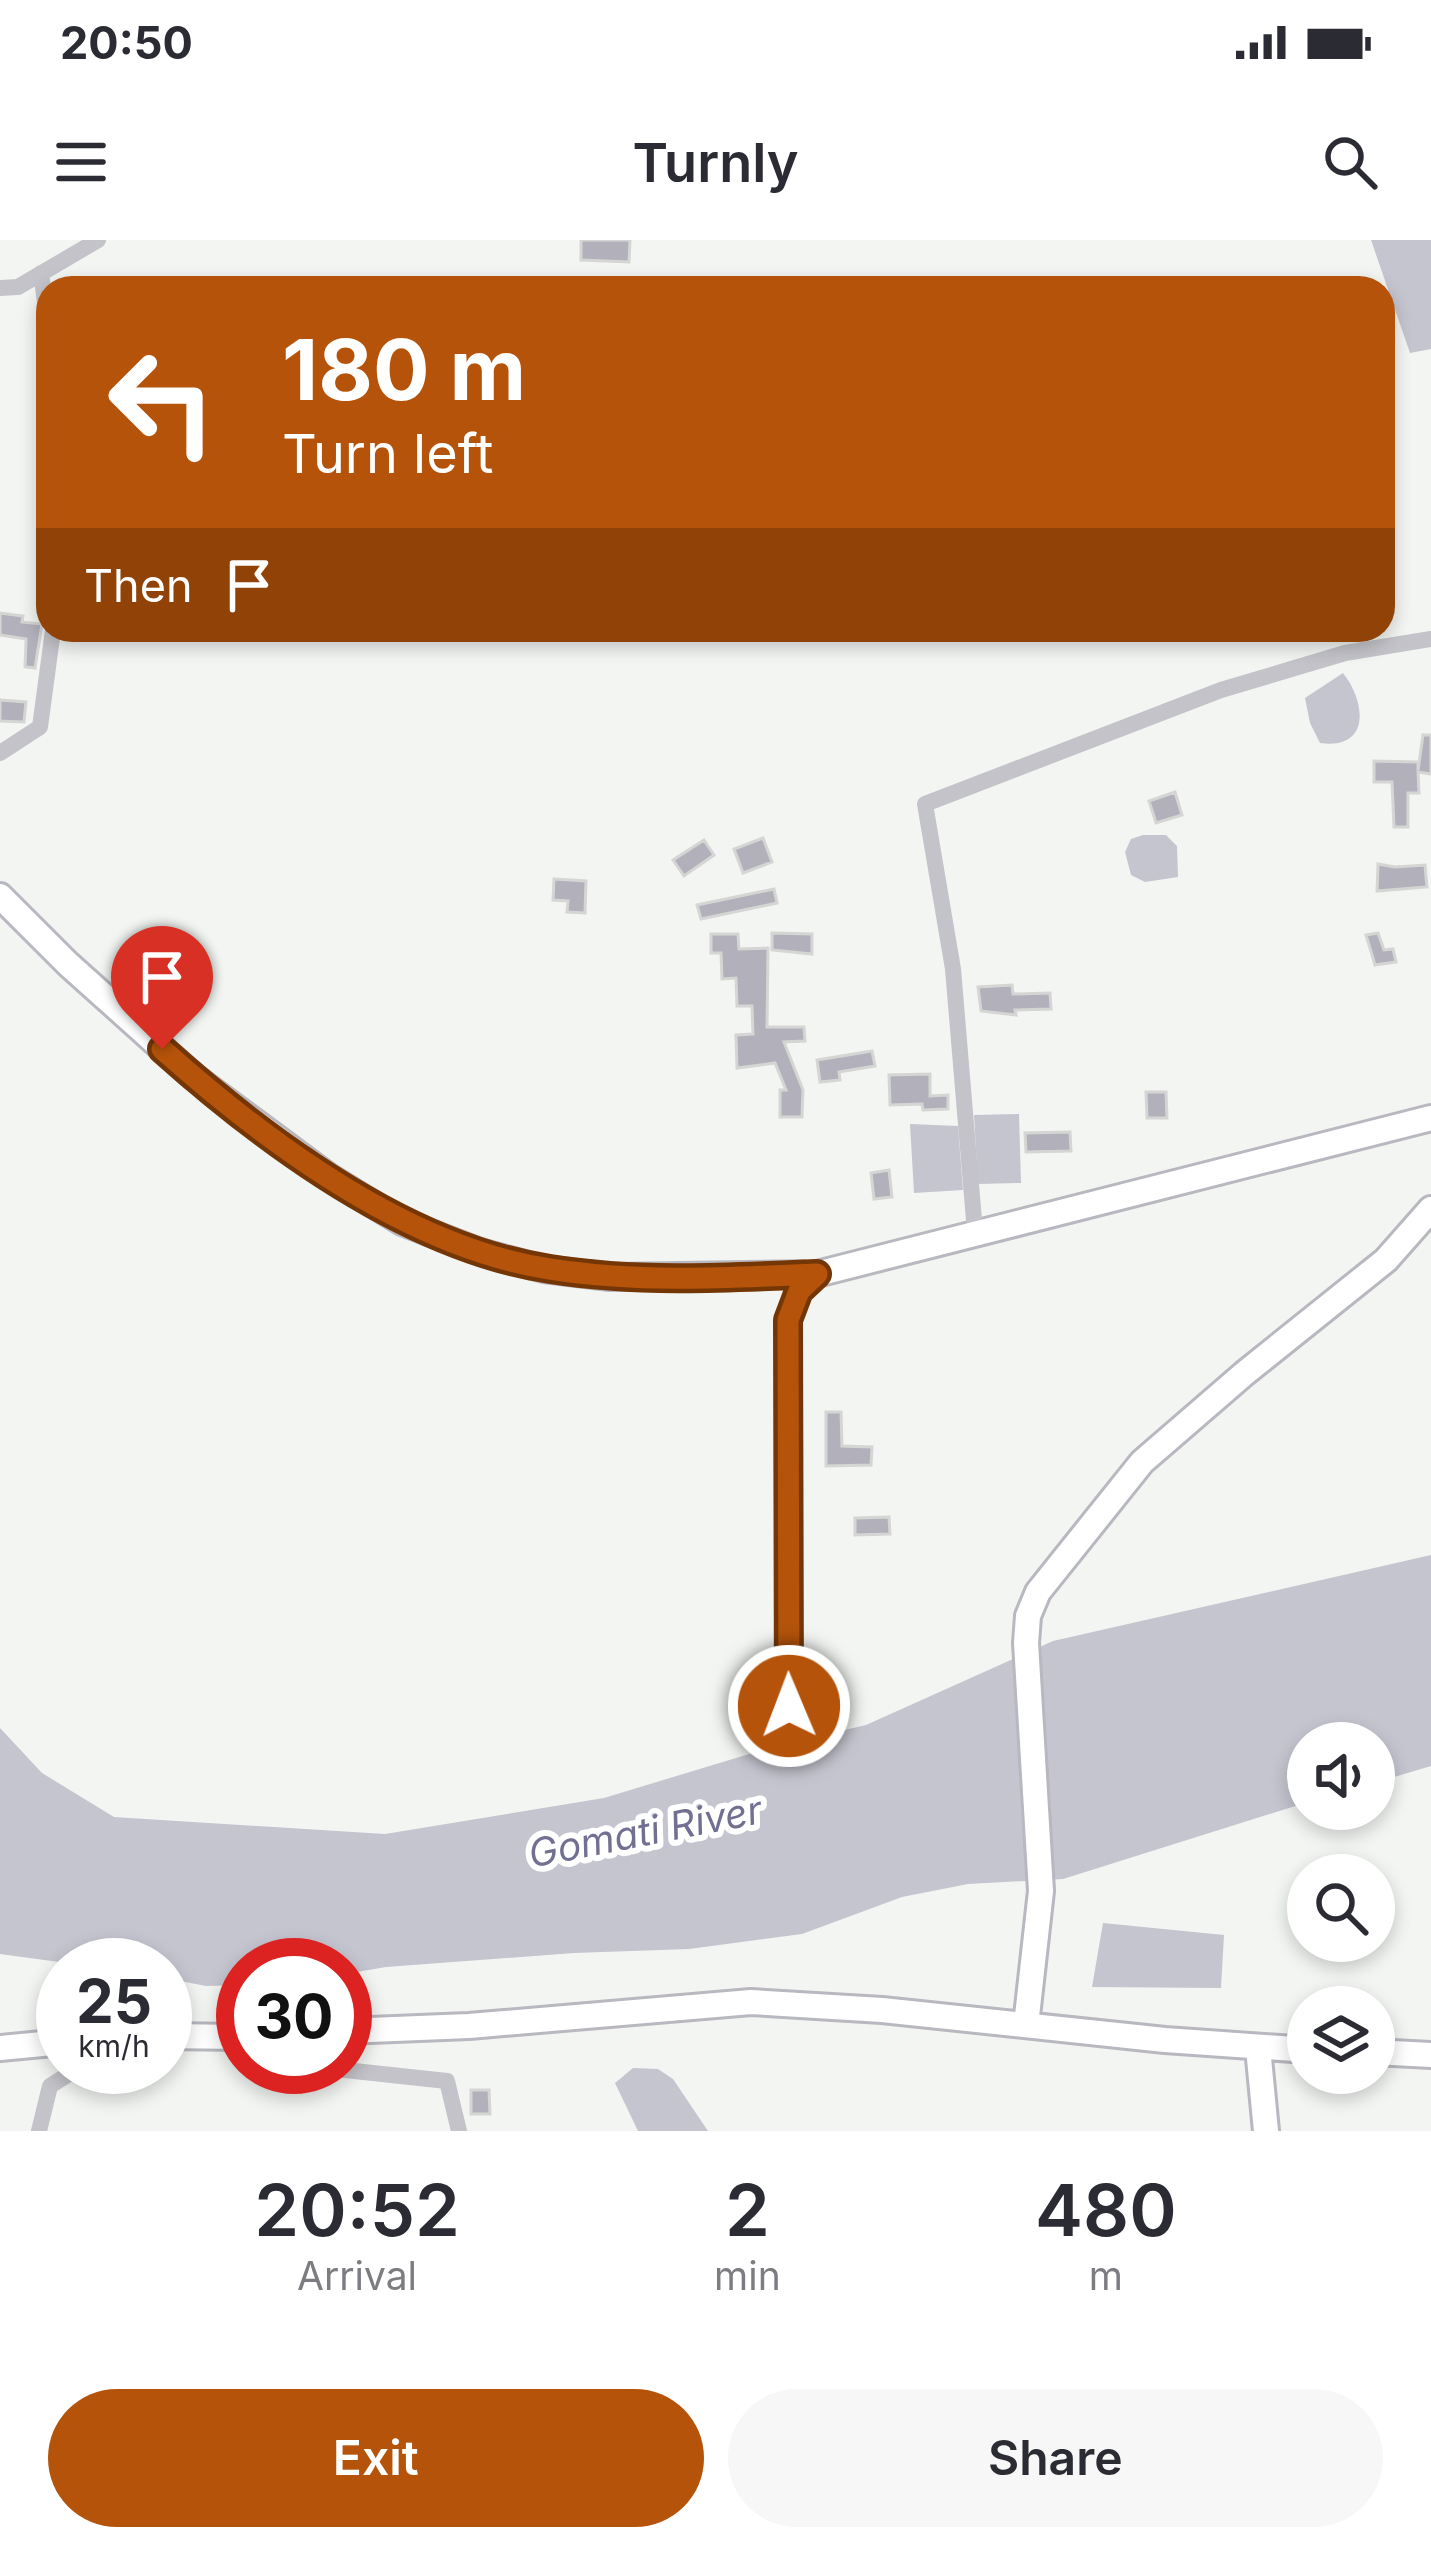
<!DOCTYPE html>
<html lang="en">
<head>
<meta charset="utf-8">
<style>
	body { margin:0; font-family:Inter,sans-serif; background:#f7f7f7; color:#2b2b33; height:100vh; display:flex; flex-direction:column; font-size:45px; white-space:nowrap }
	* { box-sizing:border-box; margin:0 }
	p { font-size:39px; color:#7c7c81 }
	.icon { flex:none; width:66px; height:66px; fill:none; stroke:currentColor; stroke-width:2; stroke-linecap:round; stroke-linejoin:round }
	.map { position:relative; height:1891px; overflow:hidden }
	.side { display:flex; flex-direction:column; background:#fff; flex:1 }
	.side>* { flex:none }
	.hud { position:absolute; left:36px; top:36px; width:1359px; height:366px; border-radius:36px; box-shadow:0 6px 18px #0003; background:#b45309; color:#fff; overflow:hidden }
	.buttons { position:absolute; left:1287px; top:1482px; display:grid; gap:24px }
	.buttons a { display:grid; place-items:center; width:108px; height:108px; border-radius:50%; background:#fff; box-shadow:0 6px 18px #0003; font-size:60px }
	.speed { position:absolute; left:36px; top:1698px; display:flex; gap:24px; font-size:60px; font-weight:700; text-align:center }
	.speed>* { display:grid; place-content:center; width:156px; height:156px; border-radius:50%; background:#fff; box-shadow:0 6px 18px #0003; line-height:1 }
	.speed small { font-size:30px; font-weight:400 }
	.speed .limit { border:18px solid #d22; background:#fff; color:#111 }
	.pin { position:absolute; display:grid; place-items:center; width:102px; height:102px; color:#fff; margin:-123px -51px; border-radius:50% 50% 50% 0; rotate:-45deg; box-shadow:0 0 12px #0007 }
	.pin .icon { rotate:45deg }
	.me { position:absolute; width:132px; margin:-66px; rotate:359deg; stroke-linejoin:round; filter:drop-shadow(0 0 9px #0008) }
	.turn { display:flex; align-items:center; gap:42px; height:252px; padding:0 48px; font-size:54px }
	.turn .icon { width:156px; height:156px; stroke-width:2.5 }
	.turn b { display:block; font-size:84px; line-height:102px }
	.then { display:flex; align-items:center; height:114px; padding:0 48px; background:#0003; gap:24px; font-size:45px }
	.eta { display:flex; justify-content:space-evenly; align-items:center; height:204px; text-align:center }
	.eta b { font-size:72px; font-weight:600; line-height:84px }
	.button { display:flex; gap:24px; margin-top:auto; padding:24px 48px }
	.button a { flex:1; height:138px; border-radius:72px; background:#b45309; color:#fff; font-size:48px; font-weight:600; line-height:138px; text-align:center }
	.button a+a { background:#f7f7f7; color:#2b2b33 }
	.status { display:flex; justify-content:space-between; align-items:center; height:84px; padding:0 60px; background:#fff; direction:ltr }
	.status svg { height:33px; fill:currentColor }
	header { display:flex; justify-content:space-between; align-items:center; height:156px; padding:0 48px; background:#fff; font-size:54px; font-weight:600 }
	.map>svg:first-child { display:block }
	.water { fill:#c5c5d0 }
	.building { fill:#b2b0bb; stroke:#d5d6d4; stroke-width:3 }
	.lines { fill:none; stroke-linecap:round; stroke-linejoin:round }
	.secondary-casing { stroke:#b9b7bf; stroke-width:30 }
	.street { stroke:#c4c3c9; stroke-width:16 }
	.secondary { stroke:#fff; stroke-width:24 }
	.route-casing { stroke:#753606; stroke-width:30 }
	.route { stroke:#b45309; stroke-width:21 }
	.labels { text-anchor:middle; dominant-baseline:central; stroke-width:12; stroke-linejoin:round; paint-order:stroke }
	.water-label { font-size:39px; font-style:italic; fill:#717093; stroke:#fff }
</style>
</head>
<body>
<div class="status"><b>20:50</b><svg viewBox="0 0 49 12"><path d="M0 12V9h3v3zM5 12V6h3v6zM10 12V3h3v9zM15 12V0h3v12zM26 1h20v11H26zM47 4h2v5h-2z"/></svg></div>
<header><svg class="icon" aria-label="menu" viewBox="0 0 24 24"><path d="M4 6h16M4 12h16M4 18h16"/></svg>Turnly<svg class="icon" aria-label="search" viewBox="0 0 24 24"><circle cx="10" cy="10" r="6"/><path d="M15 15l6 6"/></svg></header>
<div class="map">
<svg width="1431" height="1891" viewBox="0 0 1431 1891">
	<rect width="100%" height="100%" fill="#f2f5f1"/>
	<path class="water" d="M1371 0H1431V109L1410 113Z
		M1343 433C1366 462 1371 510 1320 503L1310 483 1305 458Z
		M1143 595H1166L1177 606 1178 637 1145 642 1131 635 1125 612 1131 599Z
		M1019 874 1021 943 978 944 974 875Z
		M910 884 958 886 963 950 914 953Z
		M1431 1315V1526L1374 1543V1503H1308V1562L1063 1639 968 1644 902 1657 802 1694 689 1709 574 1713 386 1727 345 1734V1725H243V1745L206 1746 165 1738V1725H81L0 1714V1488L42 1533 114 1577 385 1594 604 1558 772 1507 866 1485 1053 1401Z
		M1103 1683 1224 1695 1221 1748 1092 1747Z
		M633 1828 658 1829 673 1839 708 1891H638L615 1843Z"/>
	<path class="building" d="M581 0H630L629 22 581 20Z
		M0 373 23 376 22 382 42 384 35 428 25 427 26 399 0 395Z
		M0 460 26 462 24 482 0 481Z
		M1423 495H1431V534L1418 532 1419 553H1408V587H1394L1392 542H1374V521L1418 522V530Z
		M1175 552 1182 575 1156 583 1149 561Z
		M763 598 772 622 743 633 734 609Z
		M704 600 714 615 684 636 673 620Z
		M1378 624 1395 627 1425 625 1427 647 1377 651Z
		M554 639 586 641 585 673 567 672 568 661 553 660Z
		M774 649 777 663 701 679 697 665Z
		M772 693 812 694V714L772 710Z
		M1378 693 1384 710 1393 709 1396 722 1375 725 1366 695Z
		M711 694H738L739 709 768 708 767 787H804L805 801 784 802 803 850 802 877H780V850H786L775 823 737 828 736 795 753 794 752 766H737L736 738 722 739 721 713H711Z
		M1012 745 1013 754 1050 753 1051 769 1015 770 1016 775 981 771 978 747Z
		M872 811 875 826 839 832 840 840 820 842 817 820Z
		M930 834V856L948 855V869L923 870 922 864 890 865 889 835Z
		M1146 852H1166L1167 878H1147Z
		M1070 892 1071 911 1026 912 1025 893Z
		M889 930 892 957 874 959 871 933Z
		M826 1172H841L842 1206 872 1207 871 1225 826 1226Z
		M889 1277 890 1294 855 1295V1278Z
		M471 1850H489L490 1874H471Z"/>
	<g class="lines">
		<defs>
			<path id="secondary" d="M0 656 68 724 194 837 329 937 402 982 480 1012 544 1029 610 1037 817 1034 1431 878
				M1026 1785 1041 1651 1026 1403 1028 1376 1038 1352 1142 1222 1245 1133 1386 1020 1431 969
				M345 1791 469 1786 751 1762 882 1770 1165 1800 1308 1810
				M165 1796 243 1797
				M0 1808 63 1802
				M1258 1808 1266 1891
				M1374 1812 1431 1815"/>
		</defs>
		<use href="#secondary" class="secondary-casing"/>
		<path class="street" d="M41 33 48 84
			M0 48 18 47 98 0
			M0 513 40 487 53 390
			M975 992 953 729 925 564 1221 450 1345 413 1431 399
			M789 1466 788 1080 799 1051 816 1034
			M317 1827 447 1841 459 1891
			M39 1891 50 1846 80 1827"/>
		<use href="#secondary" class="secondary"/>
	</g>
	<g class="lines">
		<defs>
			<path id="route" d="M162 809C266 902 409 1008 550 1029 638 1043 728 1038 817 1034L799 1051 788 1080 789 1466"/>
		</defs>
		<use href="#route" class="route-casing"/>
		<use href="#route" class="route"/>
	</g>
	<g class="labels">
		<g class="water-label">
			<text transform="translate(645 1591) rotate(-11)">Gomati River</text>
		</g>
	</g>
</svg>
<div class="buttons">
<a><svg class="icon" aria-label="sound" viewBox="0 0 24 24"><path d="M4 9h4l5-4v14l-5-4H4zM17 9q2 3 0 6"/></svg></a>
<a><svg class="icon" aria-label="search" viewBox="0 0 24 24"><circle cx="10" cy="10" r="6"/><path d="M15 15l6 6"/></svg></a>
<a><svg class="icon" aria-label="layers" viewBox="0 0 24 24"><path d="M12 4l9 5-9 5-9-5zM3 14l9 5 9-5"/></svg></a>
</div>
<div class="speed"><div>25<small>km/h</small></div><div class="limit">30</div></div>
<div class="pin" style="left:162px;top:809px;background:#d93025"><svg class="icon" aria-label="arrive" viewBox="0 0 24 24"><path d="M6 21V4h12l-3 4 3 4H6"/></svg></div>
<svg class="me" style="left:789px;top:1466px" viewBox="-20 -20 40 40"><circle r="17" fill="#b45309" stroke="#fff" stroke-width="3"/><path d="M0-11L8 9 0 5-8 9z" fill="#fff"/></svg>
<div class="hud">
<div class="turn"><svg class="icon" aria-label="left" viewBox="0 0 24 24"><path d="M17 20v-9H6M10 6l-5 5 5 5"/></svg><div><b>180 m</b>Turn left</div></div>
<div class="then">Then<svg class="icon" aria-label="arrive" viewBox="0 0 24 24"><path d="M6 21V4h12l-3 4 3 4H6"/></svg></div>
</div>
</div>
<section class="side">
<div class="eta">
<div><b>20:52</b><p>Arrival</p></div>
<div><b>2</b><p>min</p></div>
<div><b>480</b><p>m</p></div>
</div>
<div class="button"><a>Exit</a><a>Share</a></div>
</section>
</body>
</html>
